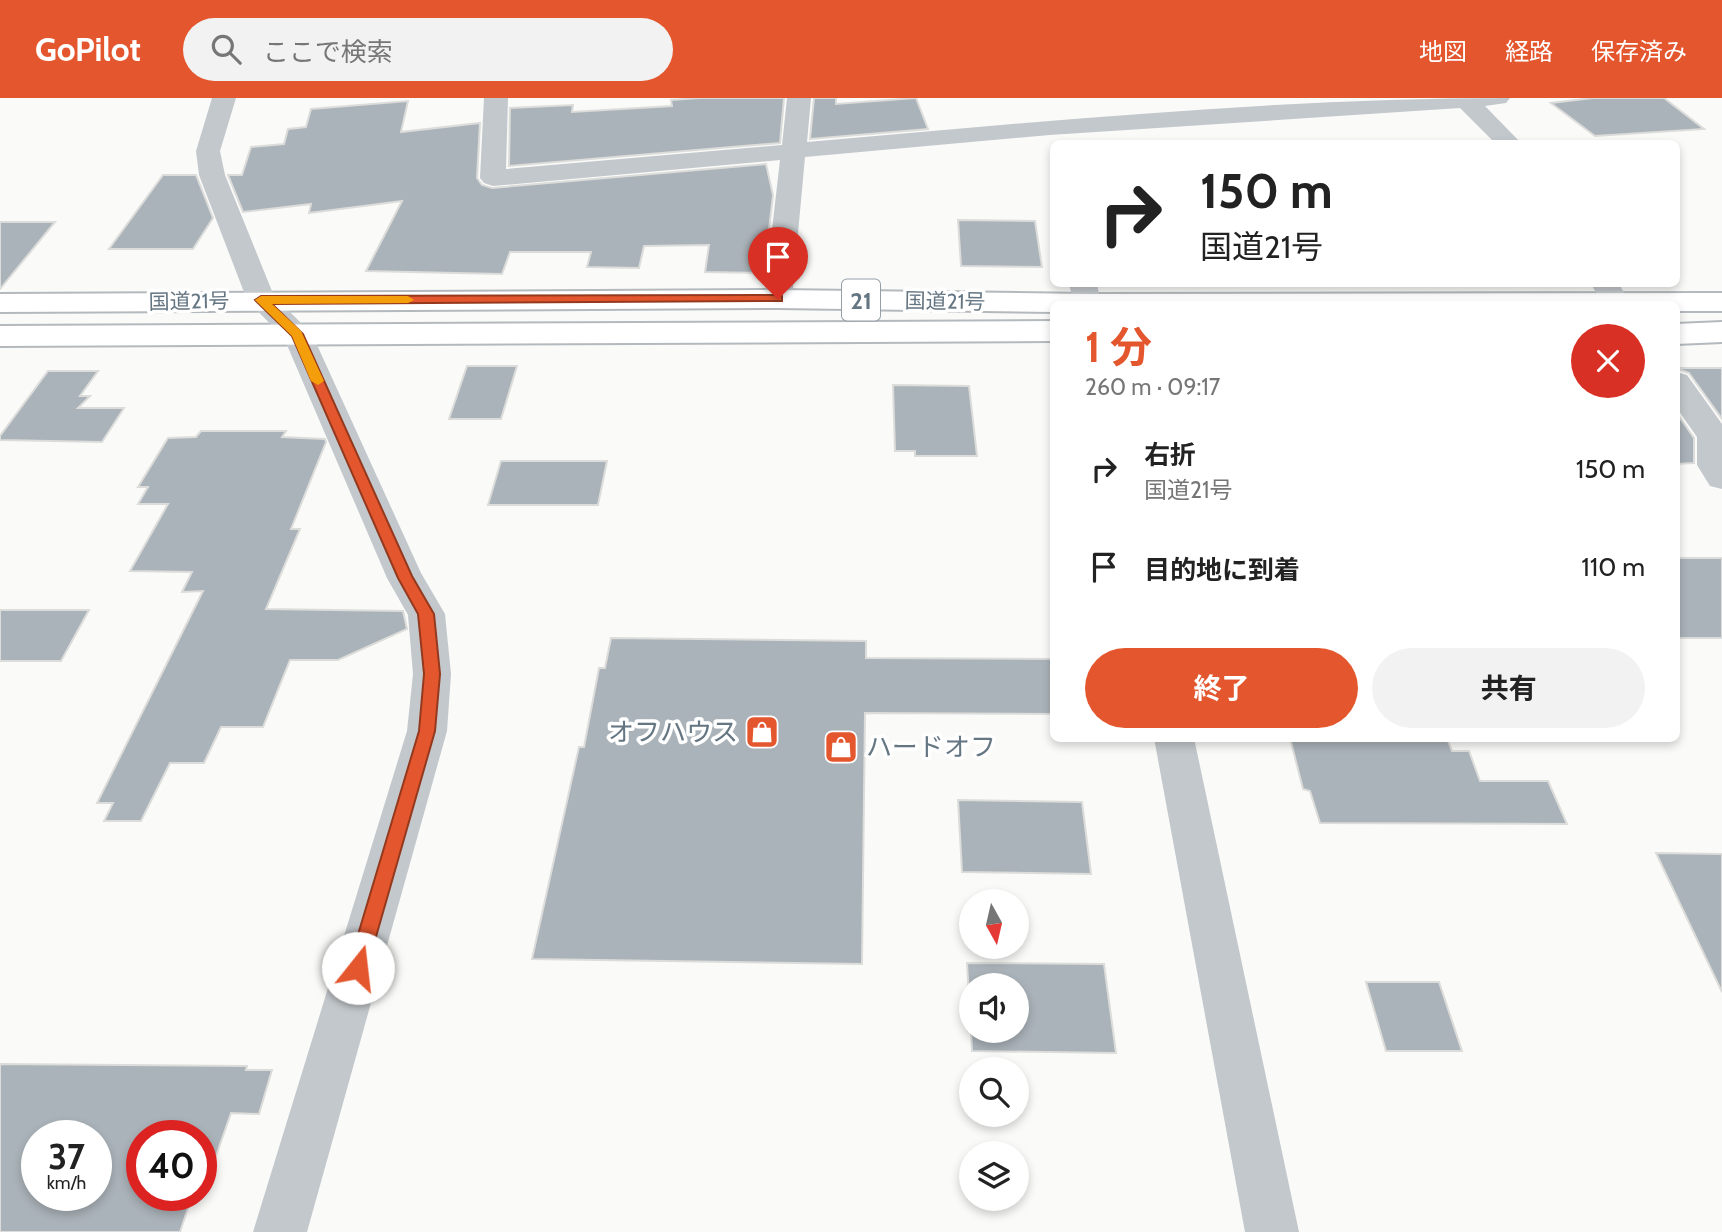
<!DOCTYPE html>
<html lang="ja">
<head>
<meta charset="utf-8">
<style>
	body { margin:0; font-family:Cabin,"Noto Sans JP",sans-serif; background:#f2f2f2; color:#222; height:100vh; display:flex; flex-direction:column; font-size:26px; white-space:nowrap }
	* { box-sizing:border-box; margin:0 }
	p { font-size:23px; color:#767676 }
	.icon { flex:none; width:38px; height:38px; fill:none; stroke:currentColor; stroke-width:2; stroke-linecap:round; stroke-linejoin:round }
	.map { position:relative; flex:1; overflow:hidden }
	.panel { position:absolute; left:1050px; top:203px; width:630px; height:441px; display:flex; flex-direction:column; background:#fff; border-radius:10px; box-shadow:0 4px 10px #0003 }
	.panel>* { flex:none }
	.guide { position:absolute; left:1050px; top:42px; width:630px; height:147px; border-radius:10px; box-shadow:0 4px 10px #0003; background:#fff; color:#222; overflow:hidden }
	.needle { width:46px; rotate:172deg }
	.controls { position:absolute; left:959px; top:791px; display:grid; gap:14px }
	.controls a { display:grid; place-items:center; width:70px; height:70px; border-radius:50%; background:#fff; box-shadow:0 4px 10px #0003; font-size:35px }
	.speed { position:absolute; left:21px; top:1022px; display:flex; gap:14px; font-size:35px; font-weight:700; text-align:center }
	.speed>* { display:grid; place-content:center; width:91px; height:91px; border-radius:50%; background:#fff; box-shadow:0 4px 10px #0003; line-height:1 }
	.speed small { font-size:18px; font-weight:400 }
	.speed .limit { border:10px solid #d22; background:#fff; color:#111 }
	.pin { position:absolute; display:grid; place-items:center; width:60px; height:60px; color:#fff; margin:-72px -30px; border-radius:50% 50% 50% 0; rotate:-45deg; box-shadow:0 0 7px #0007 }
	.pin .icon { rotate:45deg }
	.me { position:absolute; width:77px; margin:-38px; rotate:16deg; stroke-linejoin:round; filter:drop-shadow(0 0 5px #0008) }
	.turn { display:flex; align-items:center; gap:24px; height:147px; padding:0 35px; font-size:32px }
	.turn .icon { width:91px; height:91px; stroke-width:2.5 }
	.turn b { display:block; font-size:49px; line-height:60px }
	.round { display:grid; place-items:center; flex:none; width:74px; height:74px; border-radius:37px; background:#f2f2f2 }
	.headline { display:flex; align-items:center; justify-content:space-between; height:119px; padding:0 35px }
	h1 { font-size:42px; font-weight:700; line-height:52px; color:#e4572e }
	.action { display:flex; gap:14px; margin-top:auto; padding:14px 35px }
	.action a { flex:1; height:80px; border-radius:42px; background:#e4572e; color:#fff; font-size:28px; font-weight:700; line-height:80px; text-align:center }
	.action a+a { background:#f2f2f2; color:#222 }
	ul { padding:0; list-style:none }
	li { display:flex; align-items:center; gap:21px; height:98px; padding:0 35px }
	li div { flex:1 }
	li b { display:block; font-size:26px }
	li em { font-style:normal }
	header { display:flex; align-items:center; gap:42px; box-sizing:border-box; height:98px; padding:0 35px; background:#e4572e; color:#fff }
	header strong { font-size:33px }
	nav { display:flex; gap:38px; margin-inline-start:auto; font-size:24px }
	.search { width:490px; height:63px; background:#f2f2f2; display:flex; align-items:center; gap:18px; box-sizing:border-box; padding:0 24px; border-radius:38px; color:#767676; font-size:26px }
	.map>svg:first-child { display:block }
	.building { fill:#aab3b9; stroke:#dcdcda; stroke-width:2; fill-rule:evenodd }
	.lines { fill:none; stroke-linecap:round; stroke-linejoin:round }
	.trunk-casing { stroke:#b4b9bd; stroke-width:4 }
	.minor { fill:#c3c8cc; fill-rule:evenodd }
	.tertiary { fill:#c3c8cc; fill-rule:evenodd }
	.trunk { fill:#fff; fill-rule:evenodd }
	.route { fill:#e4572e; stroke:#94391e; stroke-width:2 }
	.slow { fill:#f59e0b }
	.labels { text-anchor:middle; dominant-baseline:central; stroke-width:7; stroke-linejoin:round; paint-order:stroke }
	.far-street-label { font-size:21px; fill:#657683; stroke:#fff }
	.shield { fill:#fff; stroke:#939fa8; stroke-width:2 }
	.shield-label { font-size:24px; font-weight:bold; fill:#657683 }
	.poi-label { font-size:26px; fill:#657683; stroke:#fff; text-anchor:end }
</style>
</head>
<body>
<header>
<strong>GoPilot</strong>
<div class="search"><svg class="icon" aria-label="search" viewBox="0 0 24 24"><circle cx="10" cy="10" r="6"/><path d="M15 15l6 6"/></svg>ここで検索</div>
<nav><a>地図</a><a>経路</a><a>保存済み</a></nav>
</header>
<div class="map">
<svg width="1722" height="1134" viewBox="0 0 1722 1134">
	<rect width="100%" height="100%" fill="#fafaf8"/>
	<path class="building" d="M699 0H784L780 45 509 68 510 10 573 7 572 14 672 8 671 2Z
		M814 0H836V6L916 0 928 31 810 41Z
		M1593 0H1664L1704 31 1595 38 1551 5Z
		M408 3 401 34 480 25 477 80 482 87 492 90 766 66 773 97 764 175 705 174 709 147 644 148 639 170 587 169 591 154H510L502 176 366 173 402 103 309 115 311 106 243 114 228 77H242L251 49 284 46 288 31 306 29 311 11Z
		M163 77H196L213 120 193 151H109Z
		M958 122 1035 123 1042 169 961 168Z
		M0 124H55L0 191Z
		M467 268H517L501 321H449Z
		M1676 270H1722V321L1689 275Z
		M48 273H98L80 298H90L78 310H124L102 344 0 342V338Z
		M893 287 969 288 977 358H915V353H895Z
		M1676 314 1694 340V365L1676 366Z
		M201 333H286L282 339 325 341 326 344 291 431H300L266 511 403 513 407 531 338 562H290L263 629H221L204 665H170L141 723H104L113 705H97L203 493 182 494 192 474 130 473 168 406H138L148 389H138L168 340 196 339Z
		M501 363H607L598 407H488Z
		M1676 460H1722V540H1676Z
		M0 512H89L61 563H0Z
		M611 540 866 543V560L1054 561V616L865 615 862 866 532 861 579 649H584L599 570H605Z
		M1290 640H1447L1452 653H1469L1480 683H1548L1567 726 1320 725 1310 693 1303 691Z
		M958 702 1082 704 1091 776 962 774Z
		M1656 755 1722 756V894Z
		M967 865 1104 866 1116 955 972 953 971 933H1017V887H971V933Z
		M1366 884H1439L1462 953H1386Z
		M0 966 247 968 246 972H272L259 1016 231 1015 201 1101H191L180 1134H0ZM37 1038H96V1097H37ZM142 1038H201V1097H142Z"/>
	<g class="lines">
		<defs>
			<path id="trunk" d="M778 192 1087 196 1722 195V213H1676V206H1054V214L778 210 0 214V196Z
				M1054 223V243L0 248V228Z
				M1722 224V244L1676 246V226Z"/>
		</defs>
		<use href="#trunk" class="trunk-casing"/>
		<path class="minor" d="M484 0H508L506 71 782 47 787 0H811L807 44C1040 24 1275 0 1510 0L1506 5 1485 8 1522 46H1496L1460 10 1050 37 805 59 792 201 788 207 778 210 768 207 764 201 780 62 493 88 484 85 480 80Z
			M1069 186H1097L1101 205 1074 206Z
			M1591 186H1619L1631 206H1603Z
			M1676 274 1687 277 1722 326V391L1710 388 1697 367V339L1676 309Z
			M1154 640H1194L1299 1134H1245Z"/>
		<path class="tertiary" d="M212 0H236L220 53 225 77 274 198 312 236 421 475 445 516 451 576 447 633 307 1134H253L407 633 413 576 408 517 387 480 284 240 247 202 199 77 196 53Z"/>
		<use href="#trunk" class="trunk"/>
	</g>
	<path class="route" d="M778 197 782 198V203L272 206 303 236 412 478 434 516 440 576 435 633 367 870 365 877 358 880 351 877 348 870 419 633 424 576 418 516 398 480 292 238 255 202 261 198Z"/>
	<path class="slow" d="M261 198H408L414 202 408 205 272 206 301 233 324 283 318 287 311 283 292 238 255 202Z"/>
	<defs>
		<symbol id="shop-square" viewBox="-11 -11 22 22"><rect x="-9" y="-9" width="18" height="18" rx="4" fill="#e4572e" stroke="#fff"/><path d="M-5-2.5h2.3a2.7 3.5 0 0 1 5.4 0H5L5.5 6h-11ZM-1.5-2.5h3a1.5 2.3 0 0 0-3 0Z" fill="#fff"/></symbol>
	</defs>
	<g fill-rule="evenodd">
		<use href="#shop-square" x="743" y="615" width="38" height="38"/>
		<use href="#shop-square" x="822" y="630" width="38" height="38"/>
	</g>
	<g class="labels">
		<g class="far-street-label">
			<text transform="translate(189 203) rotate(-1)">国道21号</text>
			<text transform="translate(945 203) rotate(1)">国道21号</text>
		</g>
		<rect class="shield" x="842" y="181.5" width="38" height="41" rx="5"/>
		<g class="shield-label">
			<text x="861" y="202">21</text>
		</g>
		<g class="poi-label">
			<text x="738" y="634">オフハウス</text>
			<text x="866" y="649" text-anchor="start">ハードオフ</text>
		</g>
	</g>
</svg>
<div class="controls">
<a><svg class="needle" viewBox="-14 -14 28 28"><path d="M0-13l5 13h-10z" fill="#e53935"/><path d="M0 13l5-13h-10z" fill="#767676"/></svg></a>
<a><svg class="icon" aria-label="sound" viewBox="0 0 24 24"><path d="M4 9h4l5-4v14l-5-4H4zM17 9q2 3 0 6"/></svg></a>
<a><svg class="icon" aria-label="search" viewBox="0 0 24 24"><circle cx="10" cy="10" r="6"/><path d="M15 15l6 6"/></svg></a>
<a><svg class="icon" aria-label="layers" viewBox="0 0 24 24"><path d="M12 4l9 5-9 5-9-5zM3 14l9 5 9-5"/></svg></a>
</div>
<div class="speed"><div>37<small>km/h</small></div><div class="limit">40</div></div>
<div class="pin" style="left:778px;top:201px;background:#d93025"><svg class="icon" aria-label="arrive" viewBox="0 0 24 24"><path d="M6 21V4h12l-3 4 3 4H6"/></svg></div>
<svg class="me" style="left:358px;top:870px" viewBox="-20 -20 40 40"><circle r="19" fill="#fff"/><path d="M0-13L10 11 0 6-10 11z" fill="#e4572e"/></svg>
<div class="guide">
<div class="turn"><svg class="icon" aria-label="right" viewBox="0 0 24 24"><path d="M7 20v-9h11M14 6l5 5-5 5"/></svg><div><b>150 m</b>国道21号</div></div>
</div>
<section class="panel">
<div class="headline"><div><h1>1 分</h1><p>260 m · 09:17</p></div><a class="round" style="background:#d93025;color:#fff"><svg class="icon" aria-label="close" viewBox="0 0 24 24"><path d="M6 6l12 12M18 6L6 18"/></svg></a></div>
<ul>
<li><svg class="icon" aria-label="right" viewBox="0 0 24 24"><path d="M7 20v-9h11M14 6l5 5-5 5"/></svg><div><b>右折</b><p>国道21号</p></div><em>150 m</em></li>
<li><svg class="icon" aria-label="arrive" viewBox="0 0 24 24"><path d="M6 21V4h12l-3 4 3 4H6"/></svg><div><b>目的地に到着</b></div><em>110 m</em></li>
</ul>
<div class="action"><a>終了</a><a>共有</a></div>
</section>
</div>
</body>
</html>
